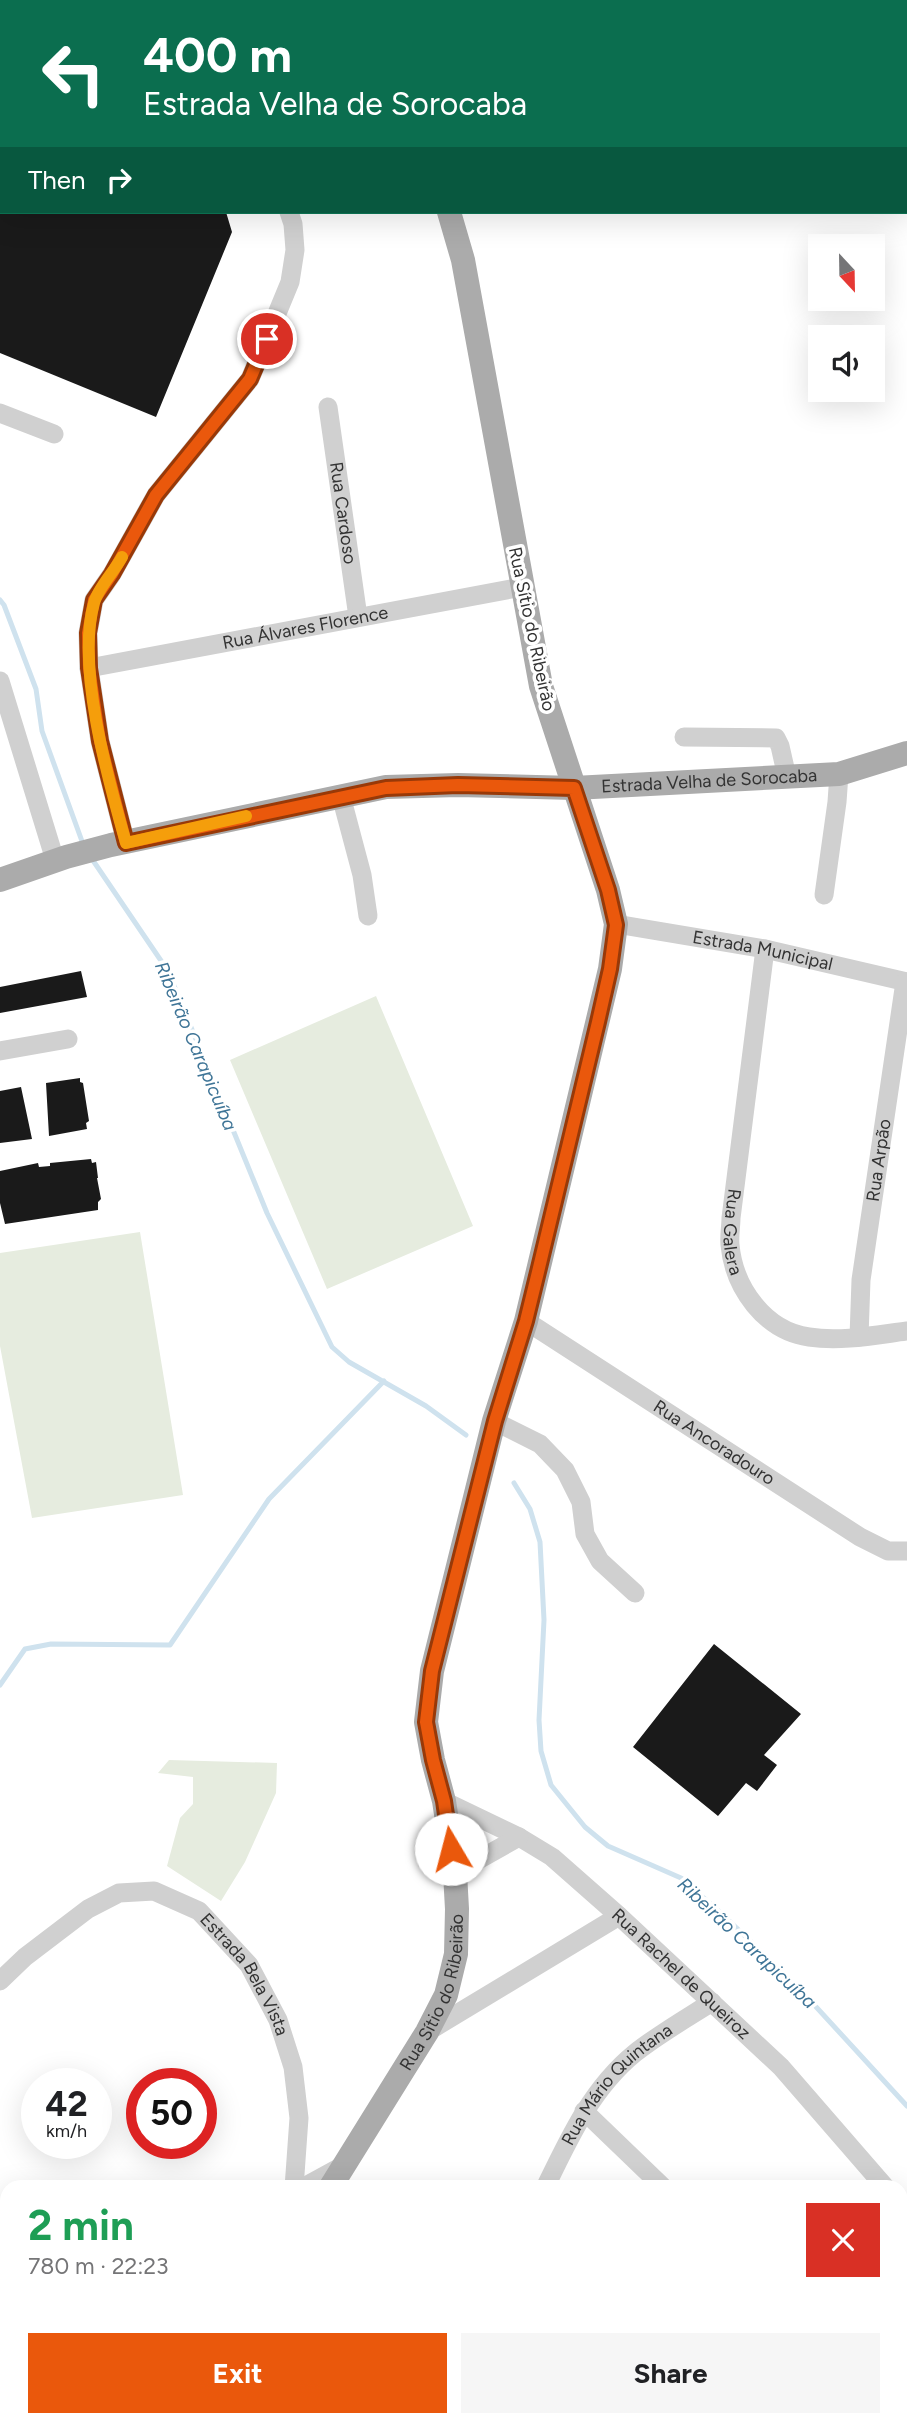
<!DOCTYPE html>
<html lang="en">
<head>
<meta charset="utf-8">
<style>
	body { margin:0; font-family:Figtree,sans-serif; background:#f6f6f6; color:#202124; height:100vh; display:flex; flex-direction:column; font-size:26px; white-space:nowrap }
	* { box-sizing:border-box; margin:0 }
	p { font-size:23px; color:#757577 }
	.icon { flex:none; width:38px; height:38px; fill:none; stroke:currentColor; stroke-width:2; stroke-linecap:round; stroke-linejoin:round }
	.map { position:relative; flex:1; overflow:hidden }
	.panel { position:absolute; left:0px; top:2180px; width:908px; height:247px; display:flex; flex-direction:column; background:#fff; border-radius:21px 21px 0 0; box-shadow:0 7px 28px #0002 }
	.panel>* { flex:none }
	.banner { position:absolute; left:0px; top:0px; width:908px; height:214px; box-shadow:0 7px 28px #0002; background:#0b6e4f; color:#fff; overflow:hidden }
	.needle { width:46px; rotate:158deg }
	.tools { position:absolute; left:808px; top:234px; display:grid; gap:14px }
	.tools a { display:grid; place-items:center; width:77px; height:77px; border-radius:0px; background:#fff; box-shadow:0 7px 28px #0002; font-size:35px }
	.speed { position:absolute; left:21px; top:2068px; display:flex; gap:14px; font-size:35px; font-weight:700; text-align:center }
	.speed>* { display:grid; place-content:center; width:91px; height:91px; border-radius:50%; background:#fff; box-shadow:0 7px 28px #0002; line-height:1 }
	.speed small { font-size:18px; font-weight:400 }
	.speed .limit { border:10px solid #d22; background:#fff; color:#111 }
	.pin { position:absolute; display:grid; place-items:center; width:60px; height:60px; color:#fff; margin:-30px; border:4px solid #fff; border-radius:50%; box-shadow:0 2px 7px #0007 }
	.me { position:absolute; width:77px; margin:-38px; rotate:352deg; stroke-linejoin:round; filter:drop-shadow(0 0 5px #0008) }
	.turn { display:flex; align-items:center; gap:24px; height:147px; padding:0 28px; font-size:32px }
	.turn .icon { width:91px; height:91px; stroke-width:2.5 }
	.turn b { display:block; font-size:49px; line-height:60px }
	.then { display:flex; align-items:center; height:66px; padding:0 28px; background:#0003; gap:14px; font-size:26px }
	.round { display:grid; place-items:center; flex:none; width:74px; height:74px; border-radius:0px; background:#f6f6f6 }
	.overview { display:flex; align-items:center; justify-content:space-between; height:119px; padding:0 28px }
	h1 { font-size:42px; font-weight:700; line-height:52px; color:#1e9e55 }
	.primary-button { display:flex; gap:14px; margin-top:auto; padding:14px 28px }
	.primary-button a { flex:1; height:80px; border-radius:0px; background:#ea580c; color:#fff; font-size:28px; font-weight:700; line-height:80px; text-align:center }
	.primary-button a+a { background:#f6f6f6; color:#202124 }
	.map>svg:first-child { display:block }
	.green { fill:#e6ecdf }
	.lines { fill:none; stroke-linecap:round; stroke-linejoin:round }
	.stream { stroke:#cfe2ee; stroke-width:5 }
	.building { fill:#1a1a1a }
	.minor { stroke:#d0d0d0; stroke-width:19 }
	.major { stroke:#ababab; stroke-width:24 }
	.route-casing { stroke:#983908; stroke-width:18 }
	.route { stroke:#ea580c; stroke-width:12 }
	.slow { stroke:#f59e0b; stroke-width:12 }
	.labels { text-anchor:middle; dominant-baseline:central; stroke-width:7; stroke-linejoin:round; paint-order:stroke }
	.street-label { font-size:18px; fill:#333; stroke:#fff }
	.water-label { font-size:19px; font-style:italic; fill:#3f7597; stroke:#fff }
</style>
</head>
<body>
<div class="map">
<svg width="907" height="2426" viewBox="0 0 907 2426">
	<rect width="100%" height="100%" fill="#fff"/>
	<path class="green" d="M376 996 473 1226 327 1289 230 1060Z
		M140 1232 183 1495 32 1518 0 1346V1253Z
		M169 1760 277 1763 276 1793 245 1862 221 1901 167 1866 180 1818 193 1804V1777L158 1773Z"/>
	<g class="lines">
		<path class="stream" d="M0 600 4 605 36 689 42 731 83 844
			M92 859 168 971 267 1213 332 1347 349 1362 426 1406 466 1435
			M514 1483 530 1509 540 1542 544 1620 539 1720 541 1751 551 1785 585 1827 608 1846 681 1878 723 1915 796 1985 907 2106
			M0 1685 25 1649 51 1644 170 1645 269 1499 384 1381"/>
	</g>
	<path class="building" d="M0 212H226L232 232 156 417 0 353Z
		M81 971 87 997 0 1013V987Z
		M80 1078V1082L83 1083 89 1121 86 1123 87 1129 49 1136 46 1083Z
		M21 1087 32 1139 0 1143V1091Z
		M91 1159 92 1163 96 1162 98 1178H97L101 1199 98 1202V1210L5 1224 0 1203V1171L38 1163 39 1167 50 1166V1163Z
		M714 1644 801 1714 764 1755 777 1765 757 1791 746 1783 718 1816 633 1747Z"/>
	<g class="lines">
		<g class="minor">
			<path d="M592 0 593 2"/>
			<path d="M298 2 299 0"/>
			<path id="s1" d="M328 407 358 617"/>
			<path d="M0 413 54 434"/>
			<path id="s2" d="M89 668 522 587"/>
			<path d="M0 681 55 860"/>
			<path d="M684 737 776 738 780 746 787 777"/>
			<path d="M341 796 362 875 368 916"/>
			<path d="M126 843 100 741 89 668 88 633 94 600 112 574 156 495 250 379 290 282 295 250 293 224 289 212"/>
			<path d="M824 895 837 802 839 774"/>
			<path id="s3" d="M616 924 765 949 907 982"/>
			<path id="s4" d="M765 949 731 1218C731 1226 729 1236 730 1245 734 1288 765 1331 809 1337 841 1342 876 1335 907 1331"/>
			<path d="M0 1051 68 1039"/>
			<path id="s5" d="M526 1321 860 1537 888 1551H907"/>
			<path id="s6" d="M859 1337 861 1280 905 982"/>
			<path d="M494 1421 540 1444 565 1470 581 1502 585 1534 600 1561 635 1593"/>
			<path id="s7" d="M444 1801 519 1837 552 1857 619 1916 781 2067 886 2188"/>
			<path d="M455 1873 519 1837"/>
			<path id="s8" d="M0 1981 25 1957 88 1909 119 1893 154 1891 199 1911 249 1965 278 2020 293 2067 299 2118 294 2188"/>
			<path d="M427 2032 619 1916"/>
			<path d="M584 2111 664 2188"/>
			<path d="M302 2188 344 2165"/>
			<path id="s9" d="M545 2188C569 2138 592 2088 635 2053 659 2034 687 2018 712 2002"/>
			<path d="M901 2207 907 2214"/>
			<path d="M0 2371 7 2366"/>
			<path d="M686 2420 690 2426"/>
			<path d="M844 2420 845 2426"/>
			<path d="M452 2426 454 2420"/>
		</g>
		<g class="major">
			<path d="M407 2V0"/>
			<path id="s10" d="M0 880 66 857 111 845 386 787 458 785 574 788 839 774 907 753"/>
			<path id="s11" d="M330 2188 427 2032 446 1995 456 1954 457 1909 455 1873 444 1801 433 1760 426 1722 432 1671 494 1421 526 1321 610 969 616 924 608 890 541 686 463 260 449 212"/>
			<path d="M228 2426 230 2420"/>
		</g>
	</g>
	<g class="lines">
		<defs>
			<path id="route" d="M267 339 250 379 156 495 112 574 94 600 88 633 89 668 100 741 126 843 386 788 458 785 574 788 608 890 616 925 610 969 598 1022 538 1272 526 1321 495 1421 432 1671 426 1722 433 1760 444 1801 451 1849"/>
		</defs>
		<use href="#route" class="route-casing"/>
		<use href="#route" class="route"/>
		<path class="slow" d="M122 557C114 572 98 588 94 603 76 667 108 779 126 843L246 816"/>
	</g>
	<g class="labels">
		<g class="street-label">
			<text stroke="none"><textPath href="#s1" startOffset="107">Rua Cardoso</textPath></text>
			<text stroke="none"><textPath href="#s2" startOffset="220">Rua Álvares Florence</textPath></text>
			<text transform="translate(532 629) rotate(78)">Rua Sítio do Ribeirão</text>
			<text stroke="none"><textPath href="#s10" startOffset="721">Estrada Velha de Sorocaba</textPath></text>
			<text stroke="none"><textPath href="#s3" startOffset="149">Estrada Municipal</textPath></text>
			<text stroke="none"><textPath href="#s6" startOffset="178">Rua Arpão</textPath></text>
			<text stroke="none"><textPath href="#s4" startOffset="285">Rua Galera</textPath></text>
			<text stroke="none"><textPath href="#s5" startOffset="224">Rua Ancoradouro</textPath></text>
			<text stroke="none"><textPath href="#s7" startOffset="296">Rua Rachel de Queiroz</textPath></text>
			<text stroke="none"><textPath href="#s8" startOffset="312">Estrada Bela Vista</textPath></text>
			<text stroke="none"><textPath href="#s11" startOffset="224">Rua Sítio do Ribeirão</textPath></text>
			<text stroke="none"><textPath href="#s9" startOffset="128">Rua Mário Quintana</textPath></text>
		</g>
		<g class="water-label">
			<text transform="translate(196 1046) rotate(67)">Ribeirão Carapicuíba</text>
			<text transform="translate(747 1943) rotate(43)">Ribeirão Carapicuíba</text>
		</g>
	</g>
</svg>
<div class="tools">
<a><svg class="needle" viewBox="-14 -14 28 28"><path d="M0-13l5 13h-10z" fill="#e53935"/><path d="M0 13l5-13h-10z" fill="#757577"/></svg></a>
<a><svg class="icon" aria-label="sound" viewBox="0 0 24 24"><path d="M4 9h4l5-4v14l-5-4H4zM17 9q2 3 0 6"/></svg></a>
</div>
<div class="speed"><div>42<small>km/h</small></div><div class="limit">50</div></div>
<div class="pin" style="left:267px;top:339px;background:#d93025"><svg class="icon" aria-label="arrive" viewBox="0 0 24 24"><path d="M6 21V4h12l-3 4 3 4H6"/></svg></div>
<svg class="me" style="left:451px;top:1849px" viewBox="-20 -20 40 40"><circle r="19" fill="#fff"/><path d="M0-13L10 11 0 6-10 11z" fill="#ea580c"/></svg>
<div class="banner">
<div class="turn"><svg class="icon" aria-label="left" viewBox="0 0 24 24"><path d="M17 20v-9H6M10 6l-5 5 5 5"/></svg><div><b>400 m</b>Estrada Velha de Sorocaba</div></div>
<div class="then">Then<svg class="icon" aria-label="right" viewBox="0 0 24 24"><path d="M7 20v-9h11M14 6l5 5-5 5"/></svg></div>
</div>
<section class="panel">
<div class="overview"><div><h1>2 min</h1><p>780 m · 22:23</p></div><a class="round" style="background:#d93025;color:#fff"><svg class="icon" aria-label="close" viewBox="0 0 24 24"><path d="M6 6l12 12M18 6L6 18"/></svg></a></div>
<div class="primary-button"><a>Exit</a><a>Share</a></div>
</section>
</div>
</body>
</html>
